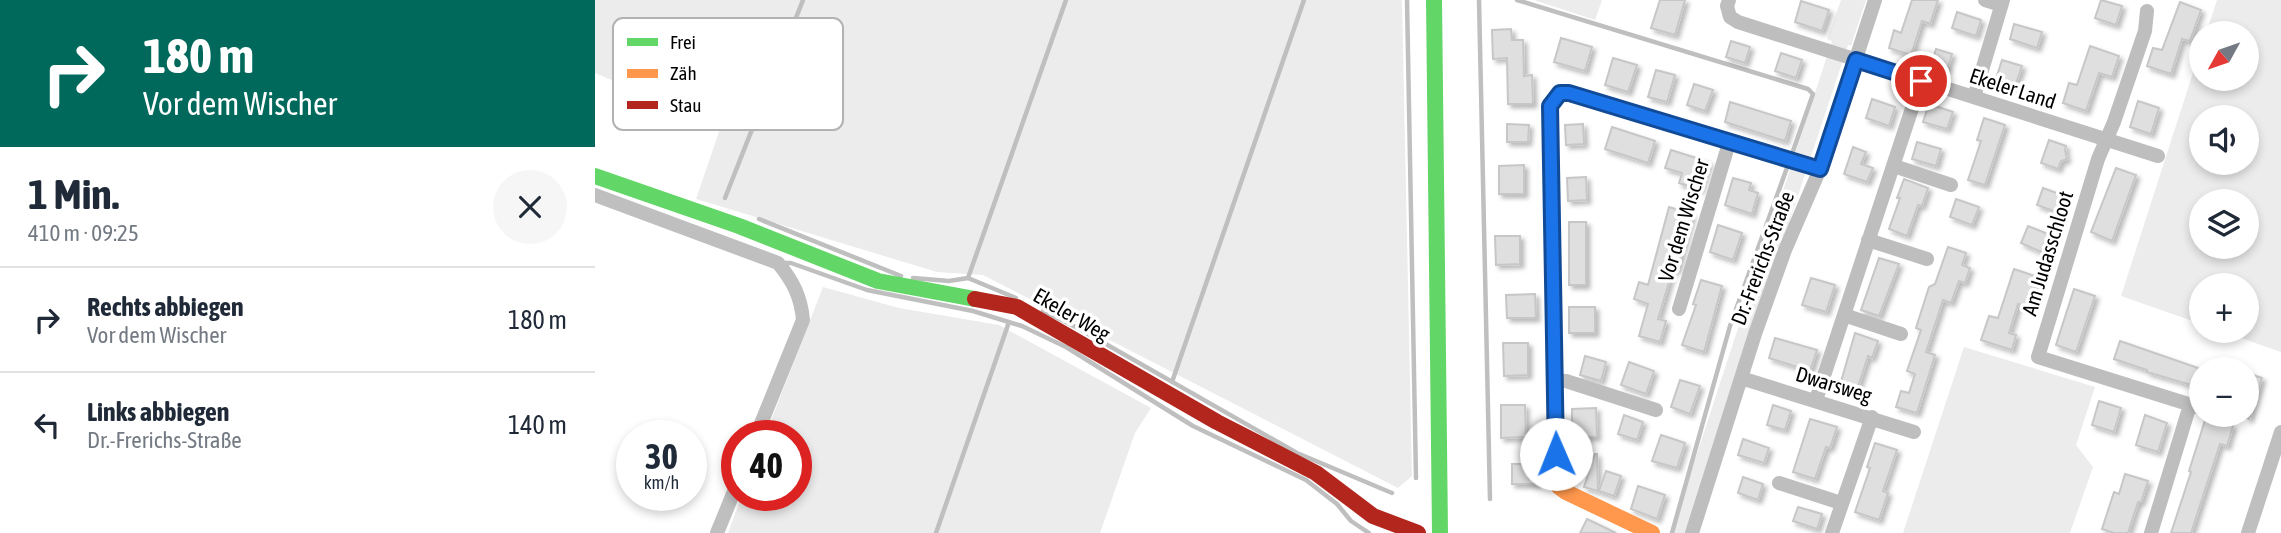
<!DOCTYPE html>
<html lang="de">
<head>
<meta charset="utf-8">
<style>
	body { margin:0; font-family:"Asap Condensed",sans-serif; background:#f6f6f7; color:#1f2937; height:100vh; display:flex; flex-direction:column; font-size:26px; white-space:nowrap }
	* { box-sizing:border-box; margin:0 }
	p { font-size:23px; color:#747a83 }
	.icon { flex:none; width:38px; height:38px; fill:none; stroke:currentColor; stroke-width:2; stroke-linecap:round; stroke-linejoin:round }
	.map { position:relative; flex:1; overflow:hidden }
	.details { display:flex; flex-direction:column; background:#fff; width:595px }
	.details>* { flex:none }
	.banner { background:#00695c; color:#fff; overflow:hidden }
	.needle { width:46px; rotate:230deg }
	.tools { position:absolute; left:1594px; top:21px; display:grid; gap:14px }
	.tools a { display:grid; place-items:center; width:70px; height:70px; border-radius:50%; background:#fff; box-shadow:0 4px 10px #0003; font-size:35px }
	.speed { position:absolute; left:21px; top:420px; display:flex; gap:14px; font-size:35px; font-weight:700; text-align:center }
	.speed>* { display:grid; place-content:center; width:91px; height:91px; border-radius:50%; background:#fff; box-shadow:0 4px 10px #0003; line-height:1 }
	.speed small { font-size:18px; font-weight:400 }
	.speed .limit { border:10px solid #d22; background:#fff; color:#111 }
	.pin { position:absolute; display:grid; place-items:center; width:60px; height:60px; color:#fff; margin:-30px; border:4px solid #fff; border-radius:50%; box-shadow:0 2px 7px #0007 }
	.me { position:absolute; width:77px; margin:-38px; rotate:359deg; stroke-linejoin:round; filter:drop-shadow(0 0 5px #0008) }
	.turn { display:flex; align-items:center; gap:24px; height:147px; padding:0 28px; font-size:32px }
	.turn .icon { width:91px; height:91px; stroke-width:2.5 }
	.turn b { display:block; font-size:49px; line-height:60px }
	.round { display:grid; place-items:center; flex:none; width:74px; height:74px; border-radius:37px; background:#f6f6f7 }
	.overview { display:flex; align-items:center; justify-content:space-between; height:119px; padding:0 28px }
	h1 { font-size:42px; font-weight:700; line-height:52px }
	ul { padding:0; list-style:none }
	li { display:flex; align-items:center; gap:21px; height:105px; padding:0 28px; border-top:2px solid #e0e1e3 }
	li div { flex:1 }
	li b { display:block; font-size:26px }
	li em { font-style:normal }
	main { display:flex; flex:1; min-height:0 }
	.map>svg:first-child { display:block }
	.green { fill:#ececec; fill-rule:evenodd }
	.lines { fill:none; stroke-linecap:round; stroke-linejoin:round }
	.stream { stroke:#bfbfbf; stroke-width:4.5 }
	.canal { stroke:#bfbfbf; stroke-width:14 }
	.building { fill:#dfdfdf; stroke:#c7c7c7; stroke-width:2; filter:url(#shadow) }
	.street { stroke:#bebebe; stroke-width:14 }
	.fast { stroke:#63d668; stroke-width:16 }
	.slow { stroke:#ff974d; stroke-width:16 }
	.jam { stroke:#b3261e; stroke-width:16 }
	.route-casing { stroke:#114b97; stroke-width:18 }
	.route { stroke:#1a73e8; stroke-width:12 }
	.labels { text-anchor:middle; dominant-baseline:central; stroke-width:7; stroke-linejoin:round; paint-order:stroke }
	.street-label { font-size:21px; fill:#000; stroke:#fff }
	.key { fill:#fff; stroke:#b2b2b2; stroke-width:2 }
	.key-label { font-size:19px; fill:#000 }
</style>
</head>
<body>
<main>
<section class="details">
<div class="banner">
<div class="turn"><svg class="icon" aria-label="right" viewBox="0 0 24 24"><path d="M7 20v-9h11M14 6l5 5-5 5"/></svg><div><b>180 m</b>Vor dem Wischer</div></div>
</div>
<div class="overview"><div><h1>1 Min.</h1><p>410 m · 09:25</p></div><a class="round"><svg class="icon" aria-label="close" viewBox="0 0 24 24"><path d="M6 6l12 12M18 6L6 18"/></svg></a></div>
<ul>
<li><svg class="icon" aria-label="right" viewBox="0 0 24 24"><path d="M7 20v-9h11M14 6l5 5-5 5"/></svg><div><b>Rechts abbiegen</b><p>Vor dem Wischer</p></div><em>180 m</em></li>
<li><svg class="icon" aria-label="left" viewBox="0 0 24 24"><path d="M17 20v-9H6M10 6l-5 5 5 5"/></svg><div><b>Links abbiegen</b><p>Dr.-Frerichs-Straße</p></div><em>140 m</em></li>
</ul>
</section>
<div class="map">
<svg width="1686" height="533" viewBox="0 0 1686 533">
	<defs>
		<filter id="shadow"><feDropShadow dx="3.5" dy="3.5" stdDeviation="2" flood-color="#0004"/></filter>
	</defs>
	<rect width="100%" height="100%" fill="#fff"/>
	<path class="green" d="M0 0H807L817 476 803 488 388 275 342 272 101 199 126 126 0 73Z
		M939 0H1007L1000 20Z
		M1246 0H1271L1256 46 1253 45 1091 533H1076L1237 41 1232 39Z
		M1622 0H1686V352L1626 331H1652V285H1606V324L1526 296 1606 48V79H1652V33H1611ZM1606 117H1652V163H1606ZM1606 201H1652V247H1606Z
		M228 287 304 308 404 325 556 408 540 433 505 533H133L147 495H201V436H170Z
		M1369 347 1500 387 1481 445 1498 467 1475 533H1308Z"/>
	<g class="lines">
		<path class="stream" d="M812 0 821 478
			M884 0 895 499
			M922 0 1213 89 1218 94 1197 154
			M130 198 208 0
			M164 219 306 276
			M183 263H196L272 290 378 311 427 326 471 347 598 426 711 480 742 504 756 521 774 533
			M318 278 354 281 373 278 421 298
			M373 278 471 0
			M448 311 481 327 702 453 797 493
			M577 382 709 0
			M341 533 414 322
			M1077 533 1135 326 1193 165"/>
		<path class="canal" d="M0 195 183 263C198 281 206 297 208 320L161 436
			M122 533 142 484
			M1653 533 1686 432"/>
	</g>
	<path class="building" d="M1065 0H1090L1080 35 1056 28Z
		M1317 0H1343L1335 24 1327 21 1316 55 1294 48 1299 30 1306 33Z
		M1506 0 1527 6 1521 25 1500 18Z
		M1206 1 1234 10 1227 31 1200 22Z
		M1585 2 1606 10 1595 41 1587 39 1576 74 1552 66 1558 48 1567 50Z
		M1362 12 1386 20 1381 36 1357 28Z
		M1419 24 1447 32 1442 48 1415 39Z
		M916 29 917 40H928L929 76 937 75 938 104H913L912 58 898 59 897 30Z
		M966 38 997 47 990 71 959 62Z
		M1136 41 1155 47 1150 63 1131 57Z
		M1495 46 1524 56 1517 77 1504 73 1491 111 1468 103 1474 83 1482 85Z
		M1341 49 1357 54 1352 70 1336 65Z
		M1186 53 1207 60 1201 78 1180 71Z
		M1018 58 1042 65 1033 92 1010 85Z
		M1407 60 1427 66 1419 89 1400 82Z
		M1061 70 1080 75 1072 102 1053 97Z
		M1099 84 1118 90 1110 111 1092 105Z
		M1277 99 1300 107 1294 126 1271 118Z
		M1543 101 1564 108 1556 134 1535 127Z
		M1135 102 1196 121 1190 141 1130 122Z
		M1334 104 1358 112 1352 129 1328 122Z
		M1389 118 1410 125 1390 185 1373 180 1386 141 1382 140Z
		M912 124 934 125 933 142H912Z
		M988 124 989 144 971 145 970 125Z
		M1017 127 1060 141 1053 163 1010 149Z
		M1454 140 1471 146 1470 150 1472 159 1466 161 1463 169 1446 163Z
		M1322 142 1346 149 1341 166 1317 159Z
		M1258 147 1271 152 1266 164 1278 168 1272 182 1249 174Z
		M1076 150 1114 162 1105 190 1084 183 1087 173 1070 168Z
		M929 165V194H904V166Z
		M1521 168 1541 175 1517 241 1496 232Z
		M991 177 992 200 973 201 972 178Z
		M1138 178 1156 183 1154 190 1163 193 1157 214 1130 205Z
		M1309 179 1333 188 1327 206 1323 205 1312 236 1294 229 1305 198H1302Z
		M1448 188 1470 196 1464 213 1442 205Z
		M1361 199 1384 207 1377 225 1355 217Z
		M1074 207 1097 214 1082 270 1078 269 1063 319 1071 321 1065 342 1044 336 1053 304 1039 299 1044 282 1053 285Z
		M974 222H991V285H974Z
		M1123 225 1147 233 1138 260 1115 252Z
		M1433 226 1453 234 1446 252 1426 243Z
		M900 236H925V264L901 265Z
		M1353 247 1371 253 1367 265 1375 268 1370 283 1364 281 1356 303 1348 300 1331 352 1340 355 1322 413 1301 407 1306 391 1314 393 1320 374 1312 371 1326 330 1321 328 1334 287 1340 284Z
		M1284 258 1304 264 1284 316 1266 310Z
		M1419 269 1443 277 1433 307 1423 304 1414 333 1421 335 1417 350 1386 340 1394 316 1403 318Z
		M1216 278 1240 285 1231 312 1207 305Z
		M1106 280 1127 286 1109 352 1087 345 1101 305 1098 304Z
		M1479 289 1500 296 1481 352 1461 345Z
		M940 294 941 318H912L911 295Z
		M974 307H1000V333H974Z
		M1260 333 1283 341 1277 358 1273 356 1262 390 1245 385Z
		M1180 338 1222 350 1215 371 1174 358Z
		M1525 341 1606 369V388L1552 372V370L1519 359Z
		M908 343H933V375L909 376Z
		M990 356 1011 362 1006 381 985 375Z
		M1034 362 1059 371 1051 394 1026 385Z
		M1652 373 1667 378 1654 419 1652 418Z
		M1085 380 1105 386 1095 414 1076 407Z
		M1504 401 1526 408 1519 432 1497 425Z
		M906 405H930L931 437 906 438Z
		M1178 405 1196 411 1190 430 1172 425Z
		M1001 408 1002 437H977V409Z
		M1029 415 1048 422 1042 440 1023 434Z
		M1550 415 1572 423 1563 452 1541 445Z
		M1611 417 1638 426 1632 446 1625 444 1596 533H1576L1596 472 1594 471Z
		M1215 419 1242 427 1235 448 1231 447 1220 479 1198 472Z
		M1066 435 1090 443 1082 468 1057 461Z
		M1148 439 1174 448 1169 463 1143 455Z
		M1280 443 1302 450 1288 491 1293 493 1284 520 1260 512 1275 468 1272 467Z
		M1000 454H1002L1003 491 989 487Z
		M917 464H942V484H917Z
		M1011 471 1026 476 1019 496 1004 491Z
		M1530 474 1553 481 1546 502H1543L1533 533H1519L1507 529 1519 492 1524 494Z
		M1148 477 1168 484 1163 500 1143 493Z
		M1043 486 1070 495 1062 519 1036 509Z
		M1203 507 1227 514 1222 529 1198 521Z
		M992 519 1021 533H985Z"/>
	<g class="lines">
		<path class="street" d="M1134 0 1132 6 1135 17 1143 22 1563 156
			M1390 0 1406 5
			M1552 11 1550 31 1519 122 1503 159 1443 357 1606 408
			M1379 97 1408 0
			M1299 166 1356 185
			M1273 240 1332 259
			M1084 309 1134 143
			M1249 315 1306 334
			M1146 378 1319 432
			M960 380 971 381 1061 410
			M1221 400 1326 81
			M1184 483 1246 503
			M1097 533 1160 334 1190 250 1225 169 1280 0
			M1237 533 1277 417
			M1556 533 1595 405"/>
		<path class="fast" d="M839 0 845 533
			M1056 118 1225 169
			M0 176 144 226 283 281 380 299"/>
		<path class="slow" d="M1056 118 974 93H965L955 106 961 479 964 487 971 492 1057 533"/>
		<path class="jam" d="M380 299 422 307 622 422 721 473 778 516 823 533"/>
	</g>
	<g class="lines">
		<defs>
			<path id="route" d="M961 454 955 106 965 93H974L1225 169 1261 60 1326 81"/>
		</defs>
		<use href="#route" class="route-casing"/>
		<use href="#route" class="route"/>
	</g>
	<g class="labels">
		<g class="street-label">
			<text transform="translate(1418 88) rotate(18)">Ekeler Land</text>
			<text transform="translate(1088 220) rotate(-73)">Vor dem Wischer</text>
			<text transform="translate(1452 253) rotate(-73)">Am Judasschloot</text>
			<text transform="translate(1167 258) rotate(-69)">Dr.-Frerichs-Straße</text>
			<text transform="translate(477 314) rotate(30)">Ekeler Weg</text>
			<text transform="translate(1239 384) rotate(17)">Dwarsweg</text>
		</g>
	</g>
	<rect x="18" y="18" width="230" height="112" rx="10" class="key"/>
	<rect x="32" y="38" width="31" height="8" fill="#63d668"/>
	<rect x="32" y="69" width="31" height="9" fill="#ff974d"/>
	<rect x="32" y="101" width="31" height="8" fill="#b3261e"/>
	<g class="key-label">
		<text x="75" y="49">Frei</text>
		<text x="75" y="80">Zäh</text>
		<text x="75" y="112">Stau</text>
	</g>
</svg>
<div class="tools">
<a><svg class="needle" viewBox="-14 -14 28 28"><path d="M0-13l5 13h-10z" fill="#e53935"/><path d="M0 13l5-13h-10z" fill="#747a83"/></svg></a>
<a><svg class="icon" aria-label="sound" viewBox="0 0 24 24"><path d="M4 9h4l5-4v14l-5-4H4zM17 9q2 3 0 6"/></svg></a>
<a><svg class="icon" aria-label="layers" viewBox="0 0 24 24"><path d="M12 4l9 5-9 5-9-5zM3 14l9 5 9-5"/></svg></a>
<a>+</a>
<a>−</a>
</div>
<div class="speed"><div>30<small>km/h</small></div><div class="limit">40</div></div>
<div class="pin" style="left:1326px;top:81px;background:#d93025"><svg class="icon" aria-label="arrive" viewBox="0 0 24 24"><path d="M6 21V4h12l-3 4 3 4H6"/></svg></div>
<svg class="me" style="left:961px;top:454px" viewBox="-20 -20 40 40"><circle r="19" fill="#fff"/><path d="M0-13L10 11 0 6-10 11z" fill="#1a73e8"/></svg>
</div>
</main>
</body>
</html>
